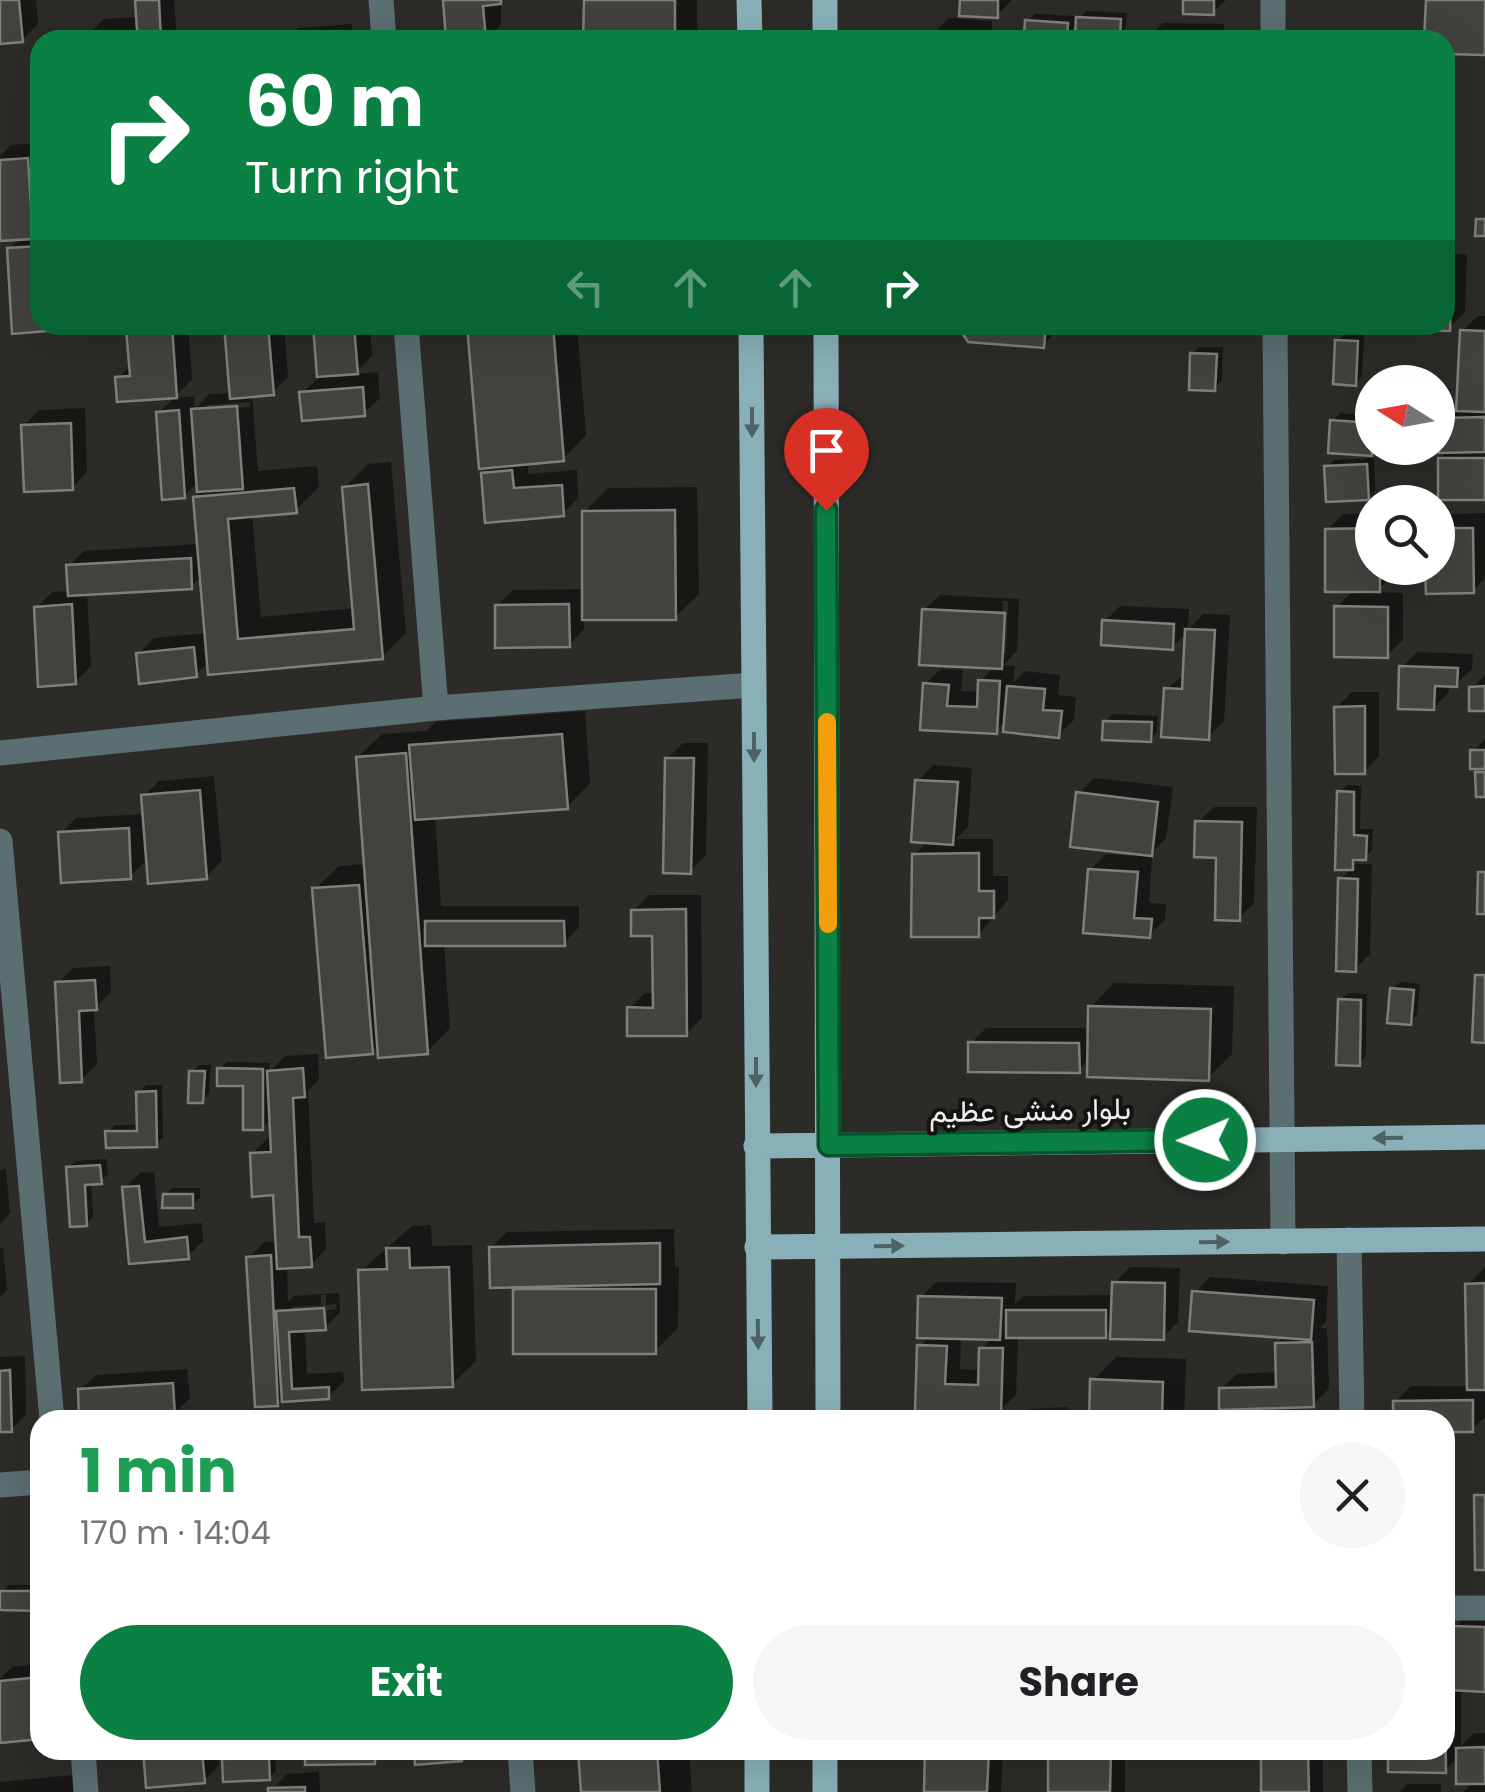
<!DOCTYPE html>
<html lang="en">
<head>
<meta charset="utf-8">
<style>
	body { margin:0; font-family:Poppins,Vazirmatn,sans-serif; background:#f6f6f6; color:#202124; height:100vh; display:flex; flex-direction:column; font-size:38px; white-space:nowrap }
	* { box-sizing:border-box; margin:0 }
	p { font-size:32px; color:#757577 }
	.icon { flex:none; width:55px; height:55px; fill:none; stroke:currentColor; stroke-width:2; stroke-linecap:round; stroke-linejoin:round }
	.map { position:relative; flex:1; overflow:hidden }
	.sheet { position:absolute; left:30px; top:1410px; width:1425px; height:350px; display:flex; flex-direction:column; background:#fff; border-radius:30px; box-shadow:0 10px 40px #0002 }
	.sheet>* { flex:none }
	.guide { position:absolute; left:30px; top:30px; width:1425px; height:305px; border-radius:30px; box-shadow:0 10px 40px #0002; background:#0b8043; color:#fff; overflow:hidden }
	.needle { width:65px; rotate:281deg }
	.buttons { position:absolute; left:1355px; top:365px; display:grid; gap:20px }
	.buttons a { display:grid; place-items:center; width:100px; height:100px; border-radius:50%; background:#fff; box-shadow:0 10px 40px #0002; font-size:50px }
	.pin { position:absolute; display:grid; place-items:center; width:85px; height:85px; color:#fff; margin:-102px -42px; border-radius:50% 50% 50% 0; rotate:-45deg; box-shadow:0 0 10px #0007 }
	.pin .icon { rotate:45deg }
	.me { position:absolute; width:110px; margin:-55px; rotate:269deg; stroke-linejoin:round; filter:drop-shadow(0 0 8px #0008) }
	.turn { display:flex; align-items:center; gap:35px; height:210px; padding:0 50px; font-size:45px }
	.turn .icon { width:130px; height:130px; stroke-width:2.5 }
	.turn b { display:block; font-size:70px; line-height:85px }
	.lanes { display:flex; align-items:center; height:95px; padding:0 50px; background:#0003; justify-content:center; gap:50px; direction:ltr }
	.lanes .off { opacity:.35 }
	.round { display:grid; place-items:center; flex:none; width:105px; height:105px; border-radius:52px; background:#f6f6f6 }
	.overview { display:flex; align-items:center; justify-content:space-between; height:170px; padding:0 50px }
	h1 { font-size:60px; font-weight:700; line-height:75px; color:#1e9e55 }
	.button { display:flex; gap:20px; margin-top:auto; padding:20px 50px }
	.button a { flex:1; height:115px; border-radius:60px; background:#0b8043; color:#fff; font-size:40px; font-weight:700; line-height:115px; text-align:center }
	.button a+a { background:#f6f6f6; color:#202124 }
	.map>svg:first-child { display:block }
	.shadow { fill:#0007; fill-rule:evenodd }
	.building { fill:#44423f; stroke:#807e7a; stroke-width:2.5 }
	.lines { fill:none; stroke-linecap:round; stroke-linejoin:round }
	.minor { stroke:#5b6e72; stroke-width:25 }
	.major { stroke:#89b0b8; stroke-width:25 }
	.oneway { fill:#4e6265 }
	.route-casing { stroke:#07532c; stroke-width:25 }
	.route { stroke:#0b8043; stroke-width:18 }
	.slow { stroke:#f59e0b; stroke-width:18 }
	.labels { text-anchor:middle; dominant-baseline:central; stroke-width:8; stroke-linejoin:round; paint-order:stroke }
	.street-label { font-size:30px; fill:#efeeec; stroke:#141312 }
</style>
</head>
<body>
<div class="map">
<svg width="1485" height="1792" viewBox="0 0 1485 1792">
	<rect width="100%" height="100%" fill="#2d2b28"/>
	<path class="shadow" d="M0 0H36L38 24 22 40 0 41Z
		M137 0H174L176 30 166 40H89L88 35 104 19 138 17Z
		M446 0H501V25L486 40H449Z
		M587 0H697V40H586Z
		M962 0H1012L997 15Z
		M1185 0H1226L1213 12Z
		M1086 11 1127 13 1126 27 1119 35 1078 24 1066 36 1028 21 1035 14 1074 16V23Z
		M949 18 992 21 991 40H933L934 34Z
		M1163 23 1224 24V40H1146Z
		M352 24 353 40H286L299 28Z
		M40 143V229L36 233H40V325H50L46 329 15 331 10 249 22 237 0 218V157L11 145Z
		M1445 254H1467L1465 312 1449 328 1445 325Z
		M1478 316H1485V498L1440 459 1448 450 1441 419 1457 404 1462 331Z
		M134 325H188L192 380 176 395 118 378 132 364 129 330Z
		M228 325H284L288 377 272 393 252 394 258 471 317 466 319 487 296 510 252 514 261 617 354 608 344 488 368 464 391 462 406 633 382 657 209 661 196 675 138 654 154 638 207 633 202 576 191 586 87 592 91 666 75 682 37 608 52 592 70 591 69 566 84 551 199 544 195 498 204 489 199 481 184 496 158 413 174 398 194 396 195 409 209 394 232 393ZM250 402V407L207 410V405Z
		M316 325H370L372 356 354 374 378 372 380 398 364 413 302 393 320 377Z
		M470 325H577L586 435 563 459 528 462V474L577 470 578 498 563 514 484 474 492 465Z
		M960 325H1063L1043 345Z
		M1345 333 1364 334 1362 376 1355 383 1338 341Z
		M1200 347H1223L1222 381 1214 388 1192 354Z
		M1447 389 1448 403 1438 410V390Z
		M85 408 87 472 72 488 24 426 39 410Z
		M1340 413 1372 416V448H1377L1371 453 1333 421Z
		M1374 458 1375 491 1368 498 1327 467 1334 460Z
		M697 487 699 594 675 617 584 618V629L569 645 497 606 513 590 585 589 584 512 608 488Z
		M1485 513V578L1473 591H1428V568H1438V519L1443 514Z
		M1343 514H1372V568H1395V573L1376 592 1403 593V640L1387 655 1337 607 1355 589 1327 530Z
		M940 595 1019 599 1017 651 1003 665 1015 666 1013 683 1025 671 1060 675 1058 695 1076 697 1074 720 1058 735 1007 720 996 731 923 727 925 684 941 669 963 670 961 691 980 692 981 681 995 666 924 610ZM1003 601H1008L1006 654H1001Z
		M1120 606 1189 609 1188 630 1203 614 1230 615 1224 721 1208 737 1167 689 1185 673 1188 632 1172 647 1105 621Z
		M1417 652 1473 654 1472 669 1456 684H1449V692L1433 708 1402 667Z
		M1485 675V708L1472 688Z
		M1352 692H1379V756L1364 772 1336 708Z
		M585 711 590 783 567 807 435 816 441 906H579V927L564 943H444L450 1028 427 1052 379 1044 372 1052 315 889 339 866 366 864 358 757 382 734 427 731 435 722Z
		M1113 714 1158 716 1157 732 1150 739 1105 722Z
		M1485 739V794L1477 773 1485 766 1473 752Z
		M683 743H708L706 855 690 871 667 759Z
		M933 765 972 768 968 827 956 839H993V876H1008V900L978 935 914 855 928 841 918 781Z
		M214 776 222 861 206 877 149 858 130 876 61 833 76 818 145 814 144 796 159 781Z
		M1094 778 1173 787 1166 838 1148 857H1152L1149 903 1166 904 1165 920 1149 935 1090 870 1106 854 1131 856V851L1078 794Z
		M1347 785 1361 786 1360 829H1373L1372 850 1365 858 1359 857 1355 864H1372L1370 954 1355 969 1340 879 1352 868 1340 792Z
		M1214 807H1257L1254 903 1239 918 1219 855 1198 822Z
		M649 895H701L702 1018 686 1034 630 1008 645 993H656L655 933 633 911Z
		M110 966 111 992 94 1009 97 1064 81 1080 58 983 73 968Z
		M1400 982 1420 984 1417 1015 1410 1022 1392 990Z
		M1114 983 1234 986 1232 1054 1208 1078 1090 1059 1078 1070 971 1043 986 1028H1090L1091 1007Z
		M1348 993 1367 994 1366 1056 1359 1064 1341 1000Z
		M318 1054 319 1079 308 1091 314 1223 325 1222 326 1249 311 1265 287 1266 288 1302 294 1296 339 1293 340 1312 325 1328 305 1329 307 1374 343 1372 344 1381 328 1397 284 1396 277 1403 249 1258 264 1242 278 1241 275 1193 252 1154 268 1138H272V1118L262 1128 246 1084 220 1069 227 1062 270 1063 269 1072 285 1056ZM321 1295H326V1305L336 1304 337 1309 327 1310V1317L292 1312V1307L321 1305Z
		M199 1065H211L209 1093 202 1100 192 1072Z
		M146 1085H162L163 1137 156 1144 108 1132 115 1125H140L139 1093Z
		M106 1159 108 1174 100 1182H91L93 1216 86 1224 68 1168 76 1161Z
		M6 1169 10 1213 0 1224V1170Z
		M154 1172 159 1227 202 1223 203 1241 188 1256 131 1262 124 1188 140 1173Z
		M172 1188H200V1198L192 1205 165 1195Z
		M431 1225 432 1246 472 1245 476 1361 452 1384 361 1271 412 1226Z
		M674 1229 675 1267H679L678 1328 655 1351 516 1290 521 1284 491 1248 507 1232Z
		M3 1247 7 1290 0 1297V1248Z
		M1130 1267 1180 1268 1178 1322 1163 1337 1113 1327 1105 1335 1018 1336 1016 1395 1000 1410H990V1420H932L943 1409 920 1346 931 1335 921 1297 936 1282 1016 1283 1015 1304 1024 1296 1114 1295V1283ZM961 1336 993 1337 982 1349 981 1370 960 1369Z
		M1485 1267V1417L1472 1429 1445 1430V1420H1396L1395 1402 1411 1386H1470L1468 1285Z
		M1210 1277 1328 1286 1326 1322 1320 1328H1327L1329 1389 1313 1404 1221 1389 1237 1374 1278 1372 1277 1344 1286 1335 1195 1293Z
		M25 1356 26 1414 11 1430H0V1357Z
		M1116 1357 1186 1359 1184 1420H1091L1093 1381Z
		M187 1369 190 1398 168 1420H82L80 1390 96 1375Z
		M1067 1407 1068 1420H1019L1030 1409Z
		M9 1585H40V1608L2 1592Z
		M1471 1611 1485 1612V1689L1461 1688V1746L1474 1733H1485V1792H1463L1474 1781 1458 1757 1445 1770 1391 1750H1445V1670H1452L1455 1627Z
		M40 1664V1736L0 1727V1679L12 1667Z
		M146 1750H218L219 1765 204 1781Z
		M307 1750H386L374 1762Z
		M580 1750H689L692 1792H583Z
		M927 1750H1003L1001 1792H926Z
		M1051 1750H1125V1792H1050Z
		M1263 1750H1323V1792H1264Z
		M275 1752 276 1771 269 1778 225 1760 232 1753Z
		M319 1772 320 1792H271L286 1774Z
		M74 1775 75 1792H0V1782Z
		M1407 1784H1441V1792H1400Z"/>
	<path class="building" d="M0 0H19L23 42 0 44Z
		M135 0H159L161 40H86V34L137 31Z
		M443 0H501V4L483 6 486 40H446Z
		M584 0H675V40H583Z
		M960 0H998V18L959 16Z
		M1183 0H1214V15L1183 14Z
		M1426 0H1485V55L1445 54V40H1424Z
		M1076 17 1121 19 1120 37 1075 35Z
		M1025 20 1068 23 1067 38 1024 35Z
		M931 33 978 35 977 40H931Z
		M28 158 33 239 0 241V160Z
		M1476 219H1485V236H1475Z
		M40 246V325H47V331L12 334 7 248Z
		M1445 269H1452L1450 331 1358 328V325H1445Z
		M172 325 177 398 117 402 115 377 130 376 126 329Z
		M224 325H268L274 395 230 399Z
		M313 325H354L358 374 317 377Z
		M467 325H553L564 461 479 469Z
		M957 325H1046L1044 348 968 342Z
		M1460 330 1485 331V412L1456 411Z
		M1335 340 1358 341 1356 386 1333 384Z
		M1190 353 1217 354 1215 391 1189 390Z
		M363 387 365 416 302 421 299 392Z
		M237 406 243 489 197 492 191 409Z
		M179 410 185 498 162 500 156 412Z
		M1485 417V452L1439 453V418Z
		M1330 420 1372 423V456L1328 453Z
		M71 423 73 490 24 492 21 425Z
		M1438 458H1485V500H1438Z
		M1367 464 1369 500 1326 502 1324 466Z
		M512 470 514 488 562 485 564 516 485 523 481 473Z
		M368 484 383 659 208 675 193 497 294 488 297 513 228 519 238 639 354 629 342 487Z
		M675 510 676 620H582V511Z
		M1372 528V568H1380V592H1325V529Z
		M1438 528H1473L1474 593 1426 594 1425 568H1438Z
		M191 558 192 589 68 596 66 565Z
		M72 604 76 684 38 687 34 607Z
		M569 604 570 647 495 648V605Z
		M1334 606 1388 607V658L1334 657Z
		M922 609 1005 613 1002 669 919 665Z
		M1102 620 1174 624 1173 650 1101 645Z
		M1185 629 1215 630 1209 740 1161 737 1164 688 1182 689Z
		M194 647 197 677 139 684 136 653Z
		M1399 666 1458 668 1457 687 1435 686 1434 710 1398 709Z
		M978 680 1000 681 997 734 920 730 923 683 949 685 947 706 977 707Z
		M1007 686 1045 689 1043 710 1062 711 1059 738 1003 732Z
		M1485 686V711H1469V687Z
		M1365 706V774H1335L1334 707Z
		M1103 721 1152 722 1151 742 1102 740Z
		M562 734 568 809 415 820 409 745Z
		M1470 750H1485V769H1470Z
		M406 753 428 1054 378 1058 356 757Z
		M665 758H694L691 874 663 873Z
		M1475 772H1485V797H1476Z
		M915 780 958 782 953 845 911 842Z
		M200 790 207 879 148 884 141 795Z
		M1337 791 1354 792V835L1367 836 1366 860H1353V870H1335Z
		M1076 792 1158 802 1152 856 1070 847Z
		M1195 821 1242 822 1240 921 1215 920 1216 858 1194 857Z
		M129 828 131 879 61 883 58 832Z
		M979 853V891H994V918H979V937H911L912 854Z
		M1088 869 1138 872 1134 918 1152 919 1150 938 1083 933Z
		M1478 872H1485V914H1477Z
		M1338 878 1358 879 1356 972 1336 971Z
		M359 885 373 1054 326 1058 312 888Z
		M686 909 687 1036H627V1007L653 1008 652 936H631V910Z
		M425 921H564L565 946H425Z
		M1475 975H1485V1043L1472 1042Z
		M95 980 97 1010 79 1011 82 1082 60 1083 55 982Z
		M1390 988 1414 990 1411 1025 1387 1023Z
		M1338 999 1361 1000 1360 1066 1336 1065Z
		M1088 1006 1211 1009 1209 1081 1087 1077Z
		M968 1042 1079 1043 1080 1073 968 1072Z
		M217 1068 263 1069V1130H243V1086H217Z
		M303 1068 305 1097 293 1098 299 1237H310L312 1267 277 1269 273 1195 252 1197 250 1153 271 1152 267 1071Z
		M189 1071H205L203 1103H188Z
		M156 1091 157 1147 106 1148 105 1131H137L136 1092Z
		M100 1165 102 1184 85 1185 87 1226 70 1227 66 1167Z
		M139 1186 145 1242 187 1237 189 1259 129 1264 122 1187Z
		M163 1194H193V1208H162Z
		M660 1243V1284L490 1288 489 1247Z
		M386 1248H409L410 1268 449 1267 453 1387 362 1390 358 1270 387 1269Z
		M271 1255 278 1406 255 1407 246 1257Z
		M1112 1282 1165 1283 1164 1340 1110 1339Z
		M1485 1283V1390H1467L1465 1284Z
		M513 1289H656V1354H513Z
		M1192 1291 1314 1300 1311 1340 1189 1331Z
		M918 1296 1002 1298 1000 1340 917 1338Z
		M324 1308 326 1330 289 1332 292 1389 329 1387V1399L282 1402 276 1311Z
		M1006 1310H1106V1338H1006Z
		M1312 1342 1314 1407 1219 1410V1388L1276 1387 1275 1343Z
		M917 1345 947 1346 945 1384 978 1385 979 1348H1003L1001 1413 915 1411Z
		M10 1370 12 1432H0V1371Z
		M1090 1379 1163 1382 1162 1420H1089Z
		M173 1383 175 1416 161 1417V1420H79L78 1389Z
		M1473 1400V1432H1445V1420H1393V1401Z
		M1474 1495H1485V1570H1475Z
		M0 1591H40V1611L0 1610Z
		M1452 1626 1485 1627V1692L1449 1690Z
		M40 1677V1739L0 1743V1681Z
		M1445 1685 1446 1773 1388 1772V1750H1445Z
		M1485 1747V1784H1456V1748Z
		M143 1750H202L205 1783 146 1788Z
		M305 1750H375V1764L305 1765Z
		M414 1750H461L462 1761 415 1765Z
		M578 1750H657L660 1792H581Z
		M925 1750H989L987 1792H924Z
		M1048 1750H1111L1110 1792H1048Z
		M1261 1750H1308L1309 1792H1261Z
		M269 1758 270 1780 223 1782 222 1759Z
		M305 1787V1792H268V1788Z"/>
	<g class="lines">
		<path class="minor" d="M381 0 384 40
			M1273 0V40
			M406 325 436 708
			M1275 325 1283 1242
			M0 753 436 708 753 685
			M0 841 52 1420
			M1349 1240 1352 1420
			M0 1485 40 1482
			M1445 1608H1485
			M83 1750 86 1792
			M520 1750 523 1792
			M1359 1750 1360 1792"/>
		<path class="major" d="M749 0 750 40
			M825 0V40
			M751 325 760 1420
			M826 325 828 1420
			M756 1146 1485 1137
			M757 1247 1485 1239
			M757 1792V1750
			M825 1792V1750"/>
	</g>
	<defs><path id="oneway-solid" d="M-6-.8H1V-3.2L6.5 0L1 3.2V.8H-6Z" transform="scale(2.5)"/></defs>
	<g class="oneway">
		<use href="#oneway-solid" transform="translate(752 422) rotate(90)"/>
		<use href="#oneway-solid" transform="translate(754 747) rotate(90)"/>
		<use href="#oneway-solid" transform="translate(756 1072) rotate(90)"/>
		<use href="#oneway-solid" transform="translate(1388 1138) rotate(179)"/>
		<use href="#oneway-solid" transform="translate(1214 1242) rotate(-1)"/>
		<use href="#oneway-solid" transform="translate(889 1246) rotate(-1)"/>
		<use href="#oneway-solid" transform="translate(758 1334) rotate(89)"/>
	</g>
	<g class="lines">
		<defs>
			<path id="route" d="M826 510 829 1145 1205 1140"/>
		</defs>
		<use href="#route" class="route-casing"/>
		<use href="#route" class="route"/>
		<path class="slow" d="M827 722 828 924"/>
	</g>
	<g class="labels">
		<g class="street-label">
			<text transform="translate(1030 1110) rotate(-1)">بلوار منشی عظیم</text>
		</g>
	</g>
</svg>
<div class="buttons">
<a><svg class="needle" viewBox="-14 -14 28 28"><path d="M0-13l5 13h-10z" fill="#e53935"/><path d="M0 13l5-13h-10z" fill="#757577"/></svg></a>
<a><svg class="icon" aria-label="search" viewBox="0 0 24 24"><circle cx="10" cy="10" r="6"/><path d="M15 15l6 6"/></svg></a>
</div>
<div class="pin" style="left:826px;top:510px;background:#d93025"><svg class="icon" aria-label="arrive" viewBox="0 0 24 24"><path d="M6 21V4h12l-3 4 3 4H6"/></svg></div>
<svg class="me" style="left:1205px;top:1140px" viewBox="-20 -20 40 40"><circle r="17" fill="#0b8043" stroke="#fff" stroke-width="3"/><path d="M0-11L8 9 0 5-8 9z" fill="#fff"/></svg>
<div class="guide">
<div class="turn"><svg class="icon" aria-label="right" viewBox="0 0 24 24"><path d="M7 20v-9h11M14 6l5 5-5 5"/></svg><div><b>60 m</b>Turn right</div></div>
<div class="lanes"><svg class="icon off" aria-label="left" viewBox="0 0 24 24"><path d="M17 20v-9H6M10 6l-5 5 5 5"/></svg><svg class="icon off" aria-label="ahead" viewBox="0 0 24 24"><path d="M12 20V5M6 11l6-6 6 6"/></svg><svg class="icon off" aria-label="ahead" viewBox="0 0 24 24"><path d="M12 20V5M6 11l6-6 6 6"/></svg><svg class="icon" aria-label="right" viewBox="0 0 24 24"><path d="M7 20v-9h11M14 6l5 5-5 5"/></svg></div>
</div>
<section class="sheet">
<div class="overview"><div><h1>1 min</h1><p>170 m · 14:04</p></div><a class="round"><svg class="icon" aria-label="close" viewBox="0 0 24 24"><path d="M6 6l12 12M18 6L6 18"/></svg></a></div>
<div class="button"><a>Exit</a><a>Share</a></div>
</section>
</div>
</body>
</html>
